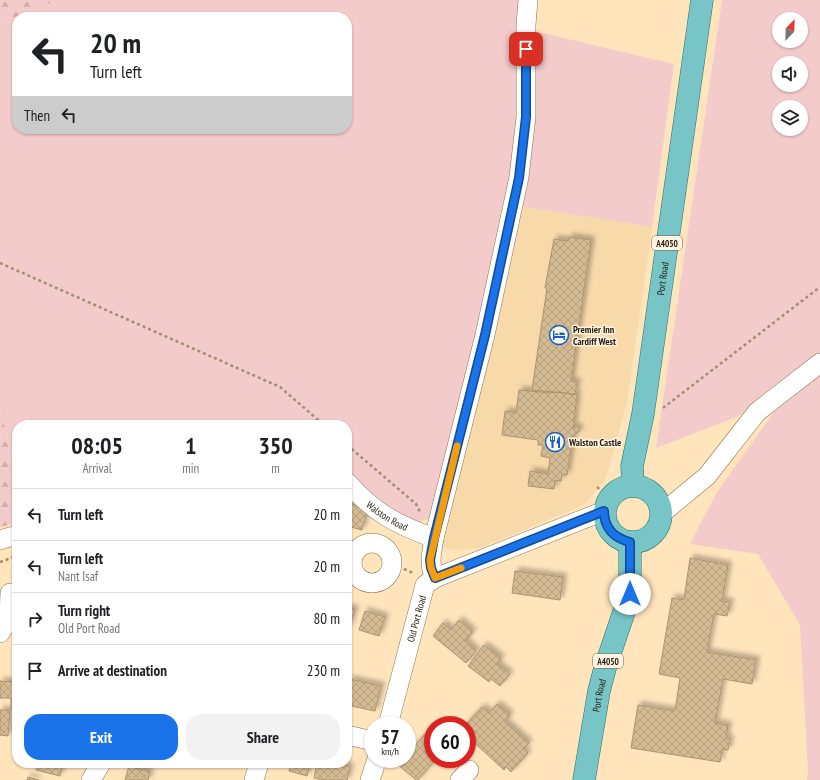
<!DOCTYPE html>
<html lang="en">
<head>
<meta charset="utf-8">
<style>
	body { margin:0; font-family:"PT Sans Narrow",sans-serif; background:#f2f2f2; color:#202124; height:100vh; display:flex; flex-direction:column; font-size:15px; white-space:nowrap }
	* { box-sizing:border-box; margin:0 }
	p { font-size:13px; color:#757577 }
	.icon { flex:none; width:22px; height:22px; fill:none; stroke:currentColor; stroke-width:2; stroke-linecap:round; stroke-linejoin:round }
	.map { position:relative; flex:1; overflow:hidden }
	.side { position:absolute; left:12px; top:420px; width:340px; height:348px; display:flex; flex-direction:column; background:#fff; border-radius:16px; box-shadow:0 1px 3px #0004 }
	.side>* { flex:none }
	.banner { position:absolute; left:12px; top:12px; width:340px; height:122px; border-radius:16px; box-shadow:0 1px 3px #0004; background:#fff; color:#202124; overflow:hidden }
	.needle { width:26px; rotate:23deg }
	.controls { position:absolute; left:772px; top:12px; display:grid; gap:8px }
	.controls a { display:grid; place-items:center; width:36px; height:36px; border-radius:50%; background:#fff; box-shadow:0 1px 3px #0004; font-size:20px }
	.speed { position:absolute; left:364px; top:716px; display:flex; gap:8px; font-size:20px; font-weight:700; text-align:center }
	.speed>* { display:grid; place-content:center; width:52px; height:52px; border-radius:50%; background:#fff; box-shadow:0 1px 3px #0004; line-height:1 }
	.speed small { font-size:10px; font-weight:400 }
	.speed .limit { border:6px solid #d22; background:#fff; color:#111 }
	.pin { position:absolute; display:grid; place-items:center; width:34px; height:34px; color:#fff; margin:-17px; border-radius:8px; box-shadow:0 2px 6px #0006 }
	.me { position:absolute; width:44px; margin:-22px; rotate:0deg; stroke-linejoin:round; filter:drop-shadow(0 0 3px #0008) }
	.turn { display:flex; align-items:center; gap:14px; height:84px; padding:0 12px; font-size:18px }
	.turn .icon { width:52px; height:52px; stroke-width:2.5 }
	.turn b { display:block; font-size:28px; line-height:34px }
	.then { display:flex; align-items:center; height:38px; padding:0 12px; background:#0003; gap:8px; font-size:15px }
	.eta { display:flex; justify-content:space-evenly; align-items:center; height:68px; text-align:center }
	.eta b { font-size:24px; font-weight:800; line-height:28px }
	.primary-button { display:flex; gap:8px; margin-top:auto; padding:8px 12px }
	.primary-button a { flex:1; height:46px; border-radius:16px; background:#1a73e8; color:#fff; font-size:16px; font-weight:800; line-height:46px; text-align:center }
	.primary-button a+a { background:#f2f2f2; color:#202124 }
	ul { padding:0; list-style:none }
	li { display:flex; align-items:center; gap:12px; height:52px; padding:0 12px; border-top:1px solid #e0e0e0 }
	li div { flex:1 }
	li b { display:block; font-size:15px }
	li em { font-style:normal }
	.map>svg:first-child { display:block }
	.built { fill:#f8d9aa }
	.green { fill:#f4cbcb; fill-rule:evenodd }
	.forest { fill:url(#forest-firs) }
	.building { fill:url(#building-cross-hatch); stroke:#ad946f; filter:url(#shadow) }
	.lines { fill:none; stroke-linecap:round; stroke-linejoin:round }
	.minor-casing { stroke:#8a724d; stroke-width:20 }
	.major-casing { stroke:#22736f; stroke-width:23 }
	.path { stroke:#a28e71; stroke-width:2.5; stroke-dasharray:3 3; stroke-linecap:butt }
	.minor { stroke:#fff; stroke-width:19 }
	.major { stroke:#77c5c7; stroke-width:22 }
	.route-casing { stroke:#114b97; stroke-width:10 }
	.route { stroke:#1a73e8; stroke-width:7 }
	.slow { stroke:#f59e0b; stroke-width:7 }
	.labels { text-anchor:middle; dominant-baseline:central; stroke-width:3; stroke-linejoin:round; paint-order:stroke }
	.shield { fill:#fff4e4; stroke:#6a6050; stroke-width:1 }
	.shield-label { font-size:9px; font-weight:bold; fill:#2a2011 }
	.street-label { font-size:10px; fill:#2a2011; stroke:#fff4e4 }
	.poi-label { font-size:10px; font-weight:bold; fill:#2a2011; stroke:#fff4e4; text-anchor:start }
</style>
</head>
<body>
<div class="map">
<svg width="820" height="780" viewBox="0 0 820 780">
	<defs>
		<pattern id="forest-firs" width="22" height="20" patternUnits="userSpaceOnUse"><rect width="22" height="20" fill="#f4cbcb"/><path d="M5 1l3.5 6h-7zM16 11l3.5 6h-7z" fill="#d1aead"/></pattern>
		<pattern id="building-cross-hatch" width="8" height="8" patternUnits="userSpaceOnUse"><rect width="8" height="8" fill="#d4ba93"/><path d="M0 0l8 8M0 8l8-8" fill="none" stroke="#b6a07e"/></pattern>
		<filter id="shadow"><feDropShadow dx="3.5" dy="-3.5" stdDeviation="2" flood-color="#0004"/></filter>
	</defs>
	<rect width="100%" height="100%" fill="#ffe4bc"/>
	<path class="built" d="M519 206 652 227 627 402 606 478 586 503 572 510 479 548 460 550 449 549 441 546Z"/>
	<path class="green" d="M58 0H522L516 150 497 251 432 517 417 523 391 511 347 474V425H17V475L0 410V23ZM17 17H347V129H17Z
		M722 0H820V353L737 417 656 448ZM779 19H801V41H779ZM779 63H801V85H779ZM779 107H801V129H779Z
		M534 31 674 64 652 227 519 206Z
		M820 376V780H807L808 771 800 625 758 554 690 544 717 492 773 413Z"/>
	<path class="forest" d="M0 0H58L0 23Z
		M0 410 17 475V523L0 527Z"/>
	<path class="building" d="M569 237 591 240 571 381 577 382 575 394 532 390 547 288H545L554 239 568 241Z
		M519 390 551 393 558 392 577 395 573 429 577 426 580 431 573 436 567 475 562 474 561 481 555 480 554 489 528 486 530 471 548 474 550 458 541 456 543 445H538V440L502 435 505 411 516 413Z
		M347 503 368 509 362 530 347 526Z
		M690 558 728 565 722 601 730 602 727 616 714 614 707 652 756 660 752 684 723 679 715 723 728 725 726 738 730 739 728 750 722 749 720 762 631 748 638 705 675 711 680 678 659 674 672 598 684 600Z
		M515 571 563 577 560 600 512 593Z
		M347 607 355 609 349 628H347Z
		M365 611 385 617 379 636 359 630Z
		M459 620 473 632 465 641 476 651 466 663 433 636 443 623 451 630Z
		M484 645 501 658 497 664 510 674 500 686 491 679 489 682 468 666Z
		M15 655H17V671H14Z
		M350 679 381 686 375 711 347 705V692Z
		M0 681 17 682V708H11V698H0Z
		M497 704 510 715 505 722 529 743 523 749 528 753 511 772 506 767 504 770 467 736V725H465L482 707 489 713Z
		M0 710H10L8 736 0 735Z
		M429 729 433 732V759H436L418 780H416L398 765 404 759H407V755Z
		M38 763H63L60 776 36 770Z
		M291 763H310L307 776 289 771Z
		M317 763H334L350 767 347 780H323L314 778Z
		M129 766 150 772 148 780H125Z
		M28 777 39 780H27Z"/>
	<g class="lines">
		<defs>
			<g id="minor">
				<path id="s1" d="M347 482C373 512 397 525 434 538"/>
				<path d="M661 514 707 476 757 412 820 363"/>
				<path d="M0 540 17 535"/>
				<circle cx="372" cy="563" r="20"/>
				<path d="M435 578C428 564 432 552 434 538L485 335 519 177 526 117V25L528 0"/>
				<path d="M0 633 9 619 10 593"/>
				<path id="s2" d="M388 725 425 585 435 578 604 511"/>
				<path d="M347 735 373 741"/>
				<path d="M91 780 101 763"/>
				<path d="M254 780 259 763"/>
				<path d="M370 780 377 759"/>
				<path d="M460 780 469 770"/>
			</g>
			<g id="major">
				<circle cx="633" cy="514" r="28"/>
				<path id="s3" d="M633 486 632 466 643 414 702 0"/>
				<path id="s4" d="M584 780 599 691 605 668 630 594V543"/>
			</g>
		</defs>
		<use href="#minor" class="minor-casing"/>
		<use href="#major" class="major-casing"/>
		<path class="path" d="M0 263 280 387 324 425
			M663 408 820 287
			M347 445 416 504 421 514
			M597 487 602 491
			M0 562 17 556
			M393 564 413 573"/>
		<use href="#minor" class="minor"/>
		<use href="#major" class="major"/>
	</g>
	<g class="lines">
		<defs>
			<path id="route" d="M526 49V117L519 178 485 335 434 538 430 560 431 568 435 578 604 511C604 528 614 538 630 542V594"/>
		</defs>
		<use href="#route" class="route-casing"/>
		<use href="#route" class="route"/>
		<path class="slow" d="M457 446 430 560 431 568 435 578 461 568"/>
	</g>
	<defs>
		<symbol id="hotel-ring" viewBox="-11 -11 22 22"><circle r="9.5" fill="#fff4e4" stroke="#0d62cb" stroke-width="1.5"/><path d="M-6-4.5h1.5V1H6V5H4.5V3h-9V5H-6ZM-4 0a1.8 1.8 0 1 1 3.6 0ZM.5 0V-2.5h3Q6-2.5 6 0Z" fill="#0d62cb"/></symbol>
		<symbol id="restaurant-ring" viewBox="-11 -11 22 22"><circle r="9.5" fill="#fff4e4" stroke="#0d62cb" stroke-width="1.5"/><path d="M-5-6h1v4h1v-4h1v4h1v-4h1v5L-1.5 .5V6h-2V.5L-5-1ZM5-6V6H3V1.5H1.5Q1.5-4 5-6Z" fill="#0d62cb"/></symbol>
	</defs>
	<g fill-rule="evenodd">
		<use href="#hotel-ring" x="548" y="324" width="22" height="22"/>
		<use href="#restaurant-ring" x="544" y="431" width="22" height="22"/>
	</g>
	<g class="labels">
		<g class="shield">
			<rect x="652" y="236" width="30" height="14" rx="3"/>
			<rect x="593" y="654" width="30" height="14" rx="3"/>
		</g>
		<g class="shield-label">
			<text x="667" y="243">A4050</text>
			<text x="608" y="661">A4050</text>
		</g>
		<g class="street-label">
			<text stroke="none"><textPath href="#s3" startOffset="210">Port Road</textPath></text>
			<text stroke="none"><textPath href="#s1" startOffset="53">Walston Road</textPath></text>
			<text stroke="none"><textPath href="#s2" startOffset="110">Old Port Road</textPath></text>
			<text stroke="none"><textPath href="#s4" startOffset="86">Port Road</textPath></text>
		</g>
		<g class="poi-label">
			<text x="573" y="329">Premier Inn<tspan x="573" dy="12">Cardiff West</tspan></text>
			<text x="569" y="442">Walston Castle</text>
		</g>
	</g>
</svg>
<div class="controls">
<a><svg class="needle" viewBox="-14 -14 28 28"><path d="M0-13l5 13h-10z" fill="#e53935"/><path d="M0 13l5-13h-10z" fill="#757577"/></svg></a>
<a><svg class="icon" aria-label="sound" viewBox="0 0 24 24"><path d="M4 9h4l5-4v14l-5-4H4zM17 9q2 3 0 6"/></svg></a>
<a><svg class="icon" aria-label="layers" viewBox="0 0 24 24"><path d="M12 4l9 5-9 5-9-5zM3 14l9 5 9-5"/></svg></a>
</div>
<div class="speed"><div>57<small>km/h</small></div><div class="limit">60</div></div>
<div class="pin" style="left:526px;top:49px;background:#d93025"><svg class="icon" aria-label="arrive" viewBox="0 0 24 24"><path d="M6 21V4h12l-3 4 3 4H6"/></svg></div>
<svg class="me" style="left:630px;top:594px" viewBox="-20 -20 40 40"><circle r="19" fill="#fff"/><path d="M0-13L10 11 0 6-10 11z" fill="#1a73e8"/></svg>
<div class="banner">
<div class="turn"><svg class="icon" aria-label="left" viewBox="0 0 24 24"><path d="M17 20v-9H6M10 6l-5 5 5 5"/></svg><div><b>20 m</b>Turn left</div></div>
<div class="then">Then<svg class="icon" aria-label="left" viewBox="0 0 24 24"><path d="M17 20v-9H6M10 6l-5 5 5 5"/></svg></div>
</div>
<section class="side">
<div class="eta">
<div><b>08:05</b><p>Arrival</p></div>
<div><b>1</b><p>min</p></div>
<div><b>350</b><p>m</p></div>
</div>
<ul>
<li><svg class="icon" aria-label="left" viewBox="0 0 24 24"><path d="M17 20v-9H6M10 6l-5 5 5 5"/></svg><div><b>Turn left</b></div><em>20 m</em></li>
<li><svg class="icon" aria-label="left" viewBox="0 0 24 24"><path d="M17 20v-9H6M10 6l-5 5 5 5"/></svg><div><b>Turn left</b><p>Nant Isaf</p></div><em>20 m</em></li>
<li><svg class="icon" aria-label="right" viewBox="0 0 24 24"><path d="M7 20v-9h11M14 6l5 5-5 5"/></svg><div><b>Turn right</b><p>Old Port Road</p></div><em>80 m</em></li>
<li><svg class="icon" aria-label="arrive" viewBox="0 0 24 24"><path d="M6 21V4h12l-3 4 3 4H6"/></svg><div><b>Arrive at destination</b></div><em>230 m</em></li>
</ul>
<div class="primary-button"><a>Exit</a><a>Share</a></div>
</section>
</div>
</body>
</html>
